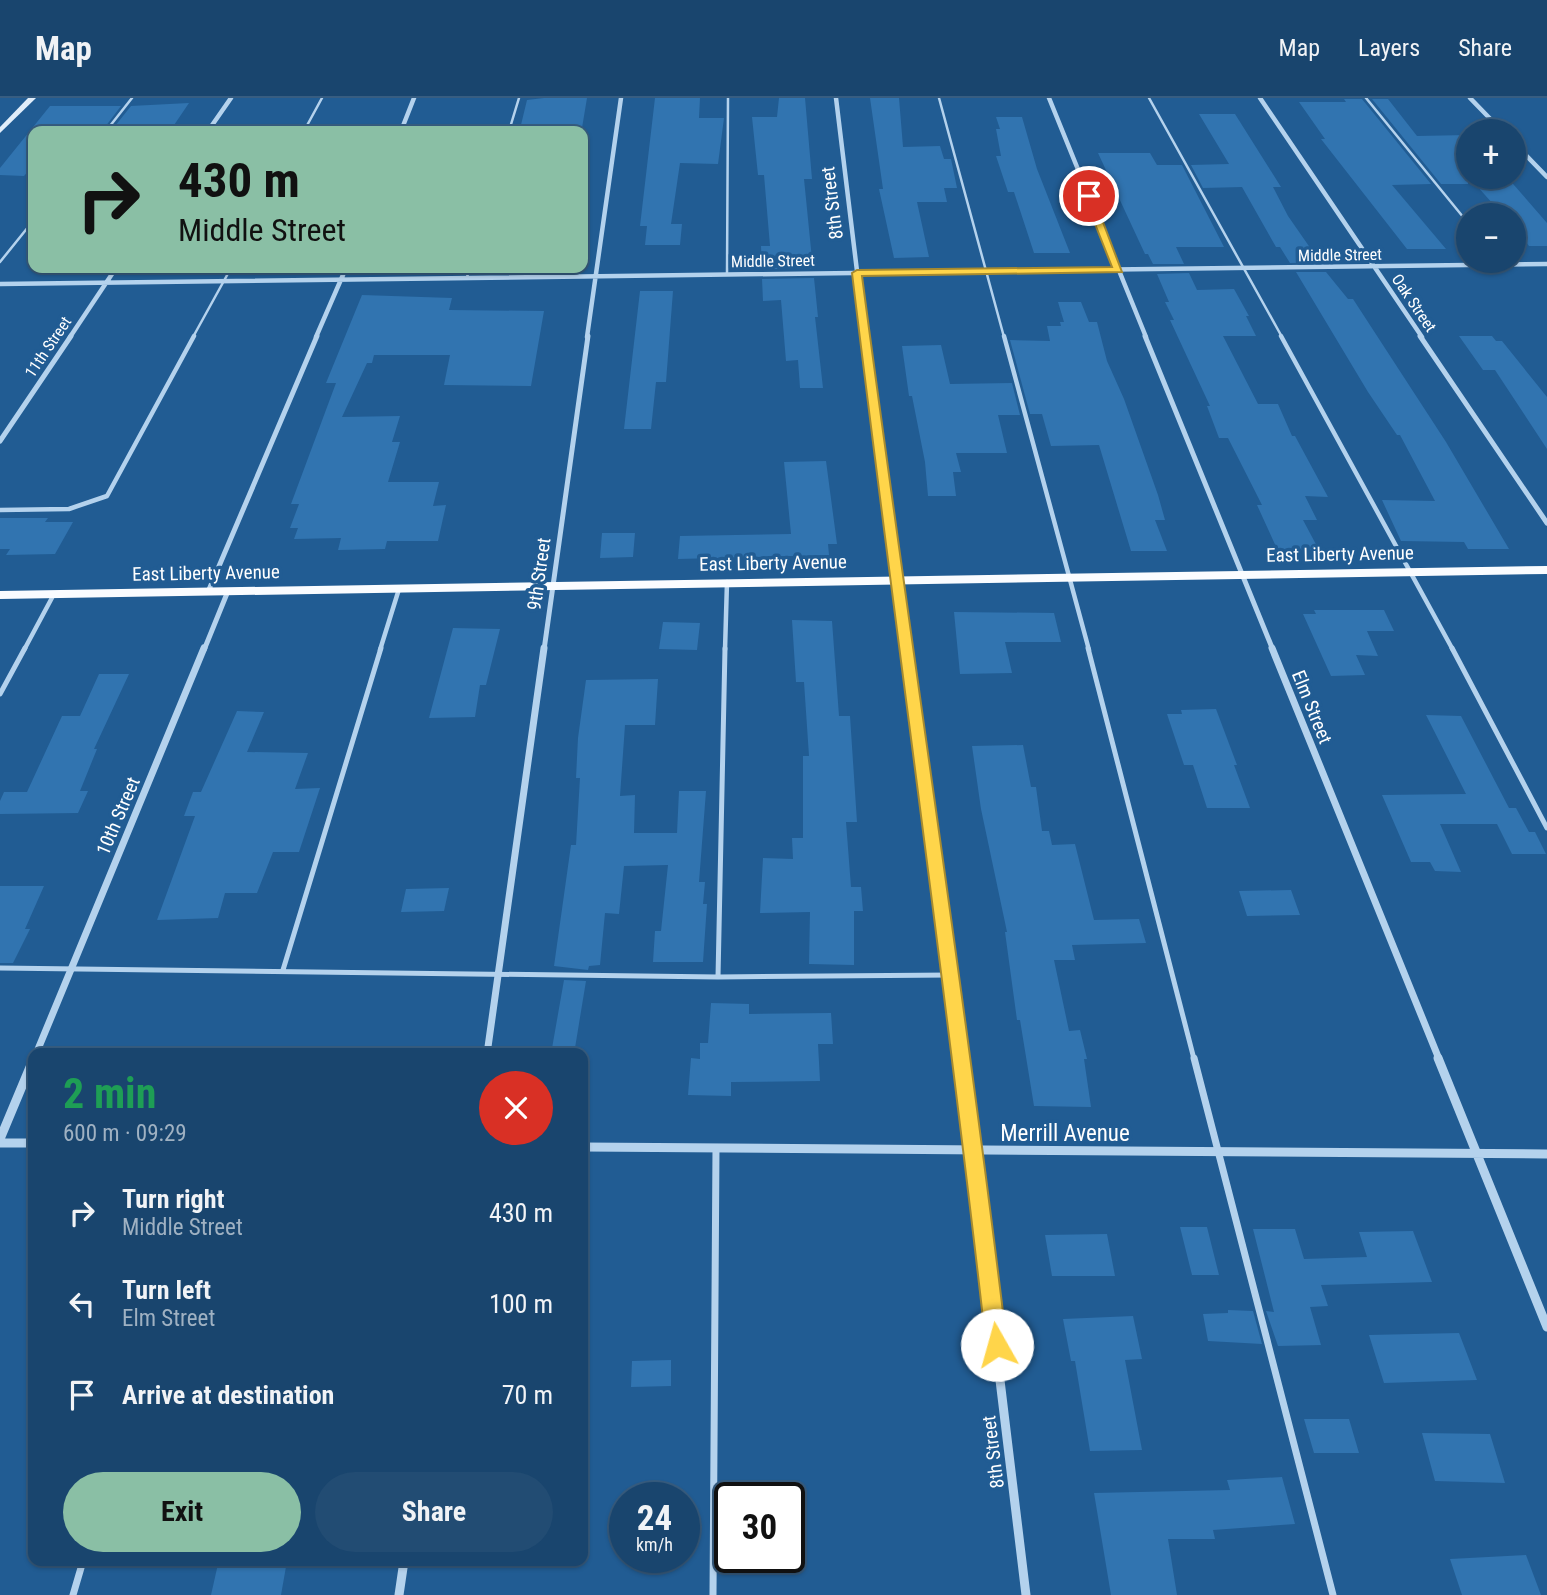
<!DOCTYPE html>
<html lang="en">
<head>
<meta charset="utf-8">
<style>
	body { margin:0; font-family:"Roboto Condensed",sans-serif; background:#224c73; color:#f1f3f6; height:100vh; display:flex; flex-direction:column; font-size:26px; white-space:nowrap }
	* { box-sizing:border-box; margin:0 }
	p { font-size:23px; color:#9fb1c2 }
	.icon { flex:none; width:38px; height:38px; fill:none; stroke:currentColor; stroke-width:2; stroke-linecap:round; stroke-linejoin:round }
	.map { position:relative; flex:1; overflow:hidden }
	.details { position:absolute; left:28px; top:950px; width:560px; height:518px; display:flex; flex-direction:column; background:#19456e; border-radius:14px; box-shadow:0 2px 5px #0004,0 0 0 2px #375d81 }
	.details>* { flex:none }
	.hud { position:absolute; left:28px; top:28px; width:560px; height:147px; border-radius:14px; box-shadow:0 2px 5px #0004,0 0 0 2px #375d81; background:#8abfa5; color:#111; overflow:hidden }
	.buttons { position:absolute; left:1456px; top:21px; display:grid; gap:14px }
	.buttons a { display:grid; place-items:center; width:70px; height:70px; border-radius:50%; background:#19456e; box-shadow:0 2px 5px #0004,0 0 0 2px #375d81; font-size:35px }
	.speed { position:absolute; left:609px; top:1384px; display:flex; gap:14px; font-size:35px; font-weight:700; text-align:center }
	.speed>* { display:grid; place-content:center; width:91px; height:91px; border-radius:50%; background:#19456e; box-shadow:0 2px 5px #0004,0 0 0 2px #375d81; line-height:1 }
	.speed small { font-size:18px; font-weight:400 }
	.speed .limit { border:4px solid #111; border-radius:10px; background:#fff; color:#111 }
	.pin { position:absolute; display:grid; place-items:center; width:60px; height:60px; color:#fff; margin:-30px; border:4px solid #fff; border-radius:50%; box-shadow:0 2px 7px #0007 }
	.me { position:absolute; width:77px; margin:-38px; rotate:353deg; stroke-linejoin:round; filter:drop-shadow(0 0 5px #0008) }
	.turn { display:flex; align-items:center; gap:24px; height:147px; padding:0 35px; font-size:32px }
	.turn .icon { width:91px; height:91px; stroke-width:2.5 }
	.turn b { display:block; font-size:49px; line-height:60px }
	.round { display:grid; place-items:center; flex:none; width:74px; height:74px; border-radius:37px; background:#224c73 }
	.overview { display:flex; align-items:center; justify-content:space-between; height:119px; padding:0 35px }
	h1 { font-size:42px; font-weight:700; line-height:52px; color:#1e9e55 }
	.primary-button { display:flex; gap:14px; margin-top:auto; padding:14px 35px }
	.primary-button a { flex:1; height:80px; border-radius:42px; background:#8abfa5; color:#111; font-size:28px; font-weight:700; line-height:80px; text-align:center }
	.primary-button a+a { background:#224c73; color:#f1f3f6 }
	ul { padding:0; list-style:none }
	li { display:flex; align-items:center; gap:21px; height:91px; padding:0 35px }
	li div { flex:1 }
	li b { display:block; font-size:26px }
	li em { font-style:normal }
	header { display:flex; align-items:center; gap:42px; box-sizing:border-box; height:98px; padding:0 35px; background:#19456e; border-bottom:2px solid #375d81 }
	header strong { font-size:33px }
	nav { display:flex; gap:38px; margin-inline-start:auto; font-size:24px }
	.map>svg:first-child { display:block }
	.building { fill:#3174b0 }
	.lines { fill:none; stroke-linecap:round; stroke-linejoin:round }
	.lane-far3 { stroke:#b4d2ed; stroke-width:2.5 }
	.lane-far2 { stroke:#b4d2ed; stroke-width:4.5 }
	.lane-far1 { stroke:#b4d2ed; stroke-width:5 }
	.lane { stroke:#b4d2ed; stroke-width:7 }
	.street-far3 { stroke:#b4d2ed; stroke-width:4.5 }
	.street-far2 { stroke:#b4d2ed; stroke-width:5 }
	.street-far1 { stroke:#b4d2ed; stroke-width:7 }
	.street { stroke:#b4d2ed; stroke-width:9 }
	.secondary { fill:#e0edfa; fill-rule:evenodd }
	.primary { fill:#fafcff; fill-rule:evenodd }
	.route { fill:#ffd54a; stroke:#a68a30; stroke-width:2 }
	.labels { text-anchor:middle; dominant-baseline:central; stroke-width:7; stroke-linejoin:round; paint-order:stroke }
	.far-street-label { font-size:16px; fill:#fff; stroke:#215c93 }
	.street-label { font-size:19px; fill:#fff; stroke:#215c93 }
	.near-street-label { font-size:23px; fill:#fff; stroke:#215c93 }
</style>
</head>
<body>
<header>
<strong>Map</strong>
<nav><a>Map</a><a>Layers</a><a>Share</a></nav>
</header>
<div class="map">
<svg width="1547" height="1497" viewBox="0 0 1547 1497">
	<rect width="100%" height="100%" fill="#215c93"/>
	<path class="building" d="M544 0H587L582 30 520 31 527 2Z
		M655 0H700L699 20H724L718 66 680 65 671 126H682L680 147H645L647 128H640Z
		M779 0H805L812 81H804L813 171H762L761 148H770L764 77H758L752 19H777Z
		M870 0H899L903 49 940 48 944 61H951L957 90H944L947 104H917L929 159 894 160 879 91H883Z
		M1344 1H1362L1431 86 1392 87 1446 151H1407L1321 41H1325L1299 4H1346Z
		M1372 1H1388L1417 38 1468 37V86H1441Z
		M189 5 170 33H111L131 8Z
		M50 8H121L102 33H33V68L24 78 0 77V70Z
		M1199 16H1235L1281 89H1273L1288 118 1320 164 1290 165 1280 149H1276L1242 89 1203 90 1191 67 1229 66Z
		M996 19H1022L1037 71 1070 155H1034L1014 94H1008L996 58H1001L996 31H1000Z
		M1098 55H1150L1157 67H1182L1224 149H1176L1184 166H1153L1148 156H1145Z
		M1469 79H1507L1547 125V148H1529L1514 128V117L1501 115Z
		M1296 174H1326L1348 201H1353L1446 344 1509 451H1468L1464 444 1401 443 1382 402 1435 403 1400 337H1397L1368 294Z
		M1189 175 1197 192 1234 191 1249 218H1246L1256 238H1223L1258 306H1278L1292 338H1295L1328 399 1305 398 1317 422H1303L1319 452 1278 453 1257 407H1262L1228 340H1219L1207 308H1210L1170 222H1174L1165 204H1169L1157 176Z
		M814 180 818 219H815L823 290H800L798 262 786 263 781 202 763 203 762 181Z
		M640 193H673L666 284H656L651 331H624Z
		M362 197 452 200 449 212 544 213 531 288 444 287 450 257H374L372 265H367L342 319 400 318 392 344H400L388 384H439L433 408 446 407 438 443H387L385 451 338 452 341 440 294 441 298 430H290L299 406H291L336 285H326Z
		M1058 204H1081L1089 224H1097L1107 263 1124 301 1158 397 1165 422H1155L1167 453H1131L1099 347 1051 348 1042 316H1030L1010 242 1050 243 1047 228H1061L1060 224H1064Z
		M1459 238H1492L1496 243H1502L1547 299V351L1495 272H1483Z
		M941 247 950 286 1012 285 1020 317H998L1007 355H956L961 374H953L956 398H928L925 364 912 298H909L902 248Z
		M826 363 837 446H828L829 457 678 461 680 438 791 436 784 364Z
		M0 420H48L45 424H73L55 456 6 457 10 451H0Z
		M602 435H635L633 459 600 460Z
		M1314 512H1384L1394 533H1367L1378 558 1356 557 1365 577 1331 578 1303 516H1316Z
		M954 514 1054 515 1061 544H1005L1012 575 960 576Z
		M792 522 832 523 839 618H850L857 724H846L851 789H861L863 813H854V867L809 866 810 814 760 815 763 760 793 761 792 740H803V658H809L804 584H796Z
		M663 524 700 525 697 552 659 551Z
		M453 530 500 531 486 587H480L475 619 429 620Z
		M99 576H129L94 651H97L80 693H88L78 715 0 716V703L4 694H27L62 618H80Z
		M658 581 655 627H625L620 698 635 697 634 735H677L679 693H706L699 784H705L703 806H707L703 864H653L655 833H661L668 767 624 768 619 816 605 815 600 867 589 868 588 872 554 868 571 747H576L580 680H576L578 640 586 582Z
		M1216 611 1237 667H1234L1250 710H1207L1193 667H1184L1167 616H1182L1181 612Z
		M237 613 264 614 247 654 308 655 295 691 320 690 299 754H273L257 795H225L218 820 157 822 195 718H184L193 694H201Z
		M1426 617 1461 618 1509 710H1516L1529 734H1535L1546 756H1512L1497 726H1440L1461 774 1435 773 1430 764H1411L1382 697 1466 696Z
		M1023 647 1031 689H1036L1042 733H1049L1052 747 1075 746 1094 822 1139 821 1146 845 1072 847 1075 862H1054L1069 933 1080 932 1087 961H1084L1091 1009 1034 1008 1020 922H1017L1005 834H1007L981 711 972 648Z
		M0 788H44L25 831H30L13 865H0Z
		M449 790 444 813 401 814 406 791Z
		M1291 792 1300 817 1247 818 1239 793Z
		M564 882 586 883 574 956H551Z
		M711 905 749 906V916L831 915 833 946H818L820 983 731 984V998L688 997 691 960 700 961V945H708Z
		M1180 1129H1207L1219 1177H1192Z
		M1253 1131H1295L1304 1161 1367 1159 1359 1134 1413 1133 1432 1184 1321 1187 1328 1208 1310 1209 1321 1247 1278 1248 1266 1213 1274 1214Z
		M1107 1136 1115 1178H1052L1045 1137Z
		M1228 1212 1253 1213 1262 1246 1208 1243 1203 1216 1228 1215Z
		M1133 1218 1142 1261 1125 1262 1142 1352 1090 1353 1075 1263H1071L1063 1221Z
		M1459 1235 1477 1282 1384 1285 1369 1237Z
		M671 1262V1288L631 1289 632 1263Z
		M1304 1321H1349L1359 1355H1314Z
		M1422 1335 1490 1336 1505 1385 1435 1383Z
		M1282 1379 1295 1426 1213 1432 1215 1441H1168L1177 1497H1111L1094 1395 1230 1392 1227 1382Z
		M1526 1457 1541 1497H1462L1450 1461Z
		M287 1463 281 1497H211L218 1466Z"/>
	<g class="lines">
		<path class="lane-far3" d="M939 0 1004 239
			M1149 0 1282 239
			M1366 0 1468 125
			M106 33 132 0
			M304 33 322 0
			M509 33 519 0
			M0 164 33 123
			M727 176 728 0
			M467 179 470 170
			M193 239 231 170"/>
		<path class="lane-far2" d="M1004 238 1089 552
			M1281 238 1453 552
			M0 412 69 411 107 398 194 238
			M24 552 54 496
			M380 552 399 491
			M725 552 727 484"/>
		<path class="lane-far1" d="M1088 550 1194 961
			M1452 550 1547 730
			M0 596 25 550
			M0 870 718 879 951 877
			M283 872 381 550
			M718 879 725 550"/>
		<path class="lane" d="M1194 960 1333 1497
			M73 1497 83 1463
			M713 1497 716 1050"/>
		<path class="street-far3" d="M836 0 865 239
			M1049 0 1146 239
			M1260 0 1422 239
			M1470 0 1502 33
			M208 33 231 0
			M401 33 414 0
			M1514 45 1547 79
			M0 186 1547 166
			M70 239 116 170
			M316 239 346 170
			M587 239 621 0"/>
		<path class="street-far2" d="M865 238 905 552
			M1145 238 1273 552
			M1420 238 1547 425
			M0 343 71 238
			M208 494 317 238
			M204 552 228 493
			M544 552 588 238"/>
		<path class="street-far1" d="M904 550 961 961
			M1272 550 1439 961
			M36 956 204 550
			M487 956 544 550"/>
		<path class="street" d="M961 960 1026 1497
			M1438 960 1547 1229
			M0 1041 33 962
			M0 1045H33
			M583 1049 1547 1056
			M399 1497 404 1463"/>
		<path class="secondary" d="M28 0H36L0 35V29Z"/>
		<path class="primary" d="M1547 468V476L0 501V493Z"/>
	</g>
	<path class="route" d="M1089 95 1093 98 1122 174 862 178C909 534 964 890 1007 1247L1004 1255 997 1258 989 1255 986 1247C946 889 895 532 852 175L857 172 1112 169 1084 98Z"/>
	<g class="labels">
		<g class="far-street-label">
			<text transform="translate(1340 157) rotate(-1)">Middle Street</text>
			<text transform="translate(773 163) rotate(-1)">Middle Street</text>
			<text transform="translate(1414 205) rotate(56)">Oak Street</text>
			<text transform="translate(48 249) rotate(-56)">11th Street</text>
		</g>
		<g class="street-label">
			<text transform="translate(832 105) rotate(-97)">8th Street</text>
			<text transform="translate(1340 456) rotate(-1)">East Liberty Avenue</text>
			<text transform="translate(773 465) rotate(-1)">East Liberty Avenue</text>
			<text transform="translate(206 475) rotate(-1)">East Liberty Avenue</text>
			<text transform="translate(539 476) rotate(-82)">9th Street</text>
			<text transform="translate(1312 609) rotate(68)">Elm Street</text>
			<text transform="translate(118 718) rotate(-67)">10th Street</text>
			<text transform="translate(993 1354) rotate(-97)">8th Street</text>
		</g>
		<g class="near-street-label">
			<text x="1065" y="1035">Merrill Avenue</text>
		</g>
	</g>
</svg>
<div class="buttons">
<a>+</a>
<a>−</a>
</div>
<div class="speed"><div>24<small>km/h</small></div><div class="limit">30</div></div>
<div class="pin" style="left:1089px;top:98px;background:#d93025"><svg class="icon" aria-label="arrive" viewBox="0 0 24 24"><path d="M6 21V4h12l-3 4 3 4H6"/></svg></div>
<svg class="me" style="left:997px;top:1247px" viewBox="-20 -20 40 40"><circle r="19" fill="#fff"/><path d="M0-13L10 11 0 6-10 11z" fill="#ffd54a"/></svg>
<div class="hud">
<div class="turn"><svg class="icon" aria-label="right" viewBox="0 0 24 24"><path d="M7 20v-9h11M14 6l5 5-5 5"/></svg><div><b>430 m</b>Middle Street</div></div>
</div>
<section class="details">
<div class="overview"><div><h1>2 min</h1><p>600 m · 09:29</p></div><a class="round" style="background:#d93025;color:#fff"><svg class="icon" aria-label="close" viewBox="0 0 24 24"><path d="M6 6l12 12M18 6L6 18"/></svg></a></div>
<ul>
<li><svg class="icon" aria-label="right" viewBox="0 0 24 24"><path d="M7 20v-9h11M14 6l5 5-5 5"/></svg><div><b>Turn right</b><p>Middle Street</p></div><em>430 m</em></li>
<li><svg class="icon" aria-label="left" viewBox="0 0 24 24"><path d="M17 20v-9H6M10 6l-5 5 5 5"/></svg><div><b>Turn left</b><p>Elm Street</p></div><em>100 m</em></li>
<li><svg class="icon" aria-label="arrive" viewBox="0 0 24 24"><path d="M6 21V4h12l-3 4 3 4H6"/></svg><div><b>Arrive at destination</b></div><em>70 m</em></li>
</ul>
<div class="primary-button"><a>Exit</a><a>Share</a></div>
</section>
</div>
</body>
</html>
